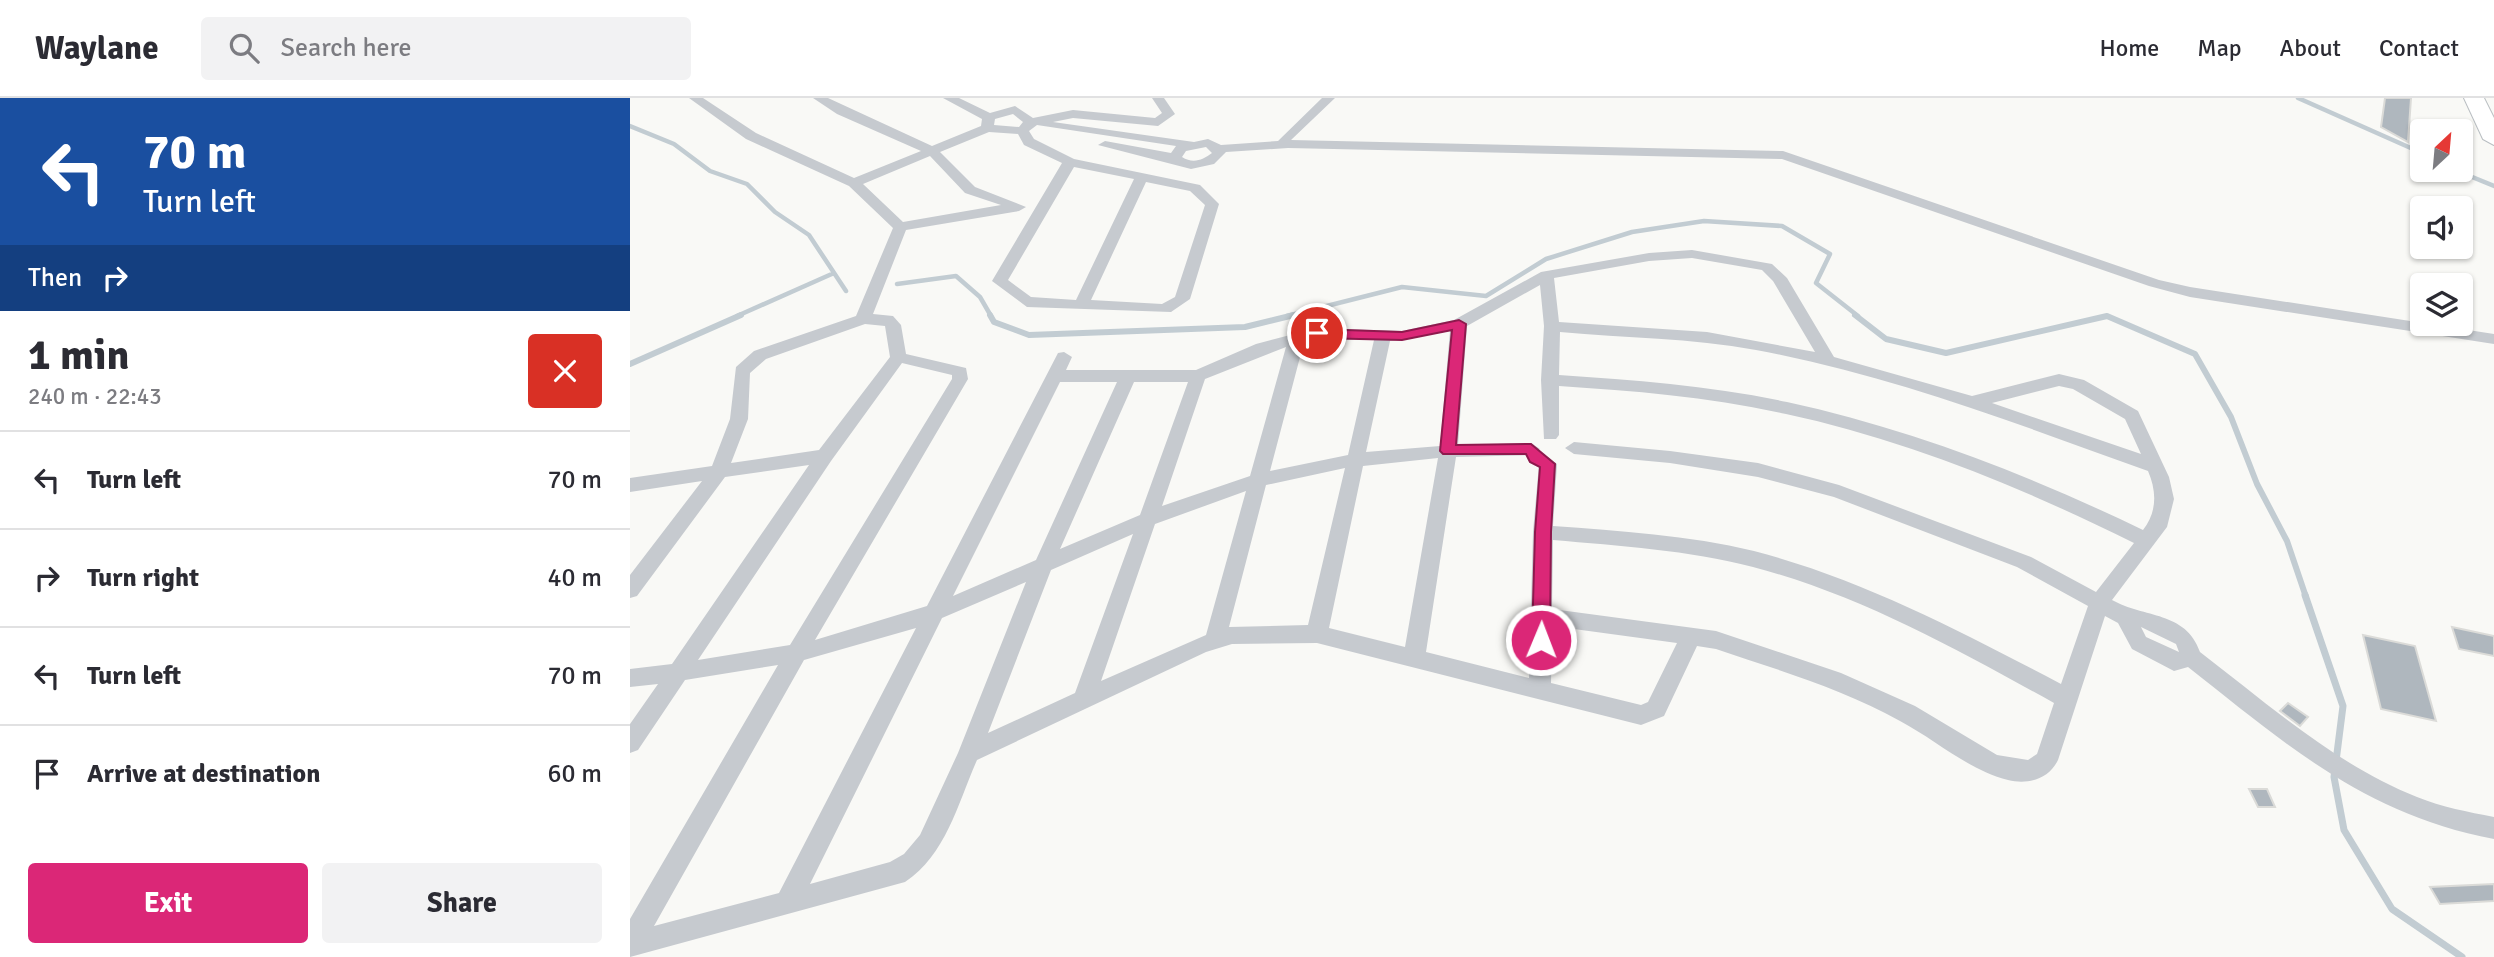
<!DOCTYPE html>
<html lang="en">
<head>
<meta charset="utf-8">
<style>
	body { margin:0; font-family:Signika,sans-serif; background:#f2f2f3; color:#2b2b33; height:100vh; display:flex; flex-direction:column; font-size:26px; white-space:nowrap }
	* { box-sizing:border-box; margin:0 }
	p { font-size:23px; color:#7c7c81 }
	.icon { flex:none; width:38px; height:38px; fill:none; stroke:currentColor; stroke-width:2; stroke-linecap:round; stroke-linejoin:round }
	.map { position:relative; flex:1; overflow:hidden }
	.side { display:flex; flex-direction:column; background:#fff; width:630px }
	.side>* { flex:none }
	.guide { background:#1a4fa0; color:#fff; overflow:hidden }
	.needle { width:46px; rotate:26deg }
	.controls { position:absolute; left:1780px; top:21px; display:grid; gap:14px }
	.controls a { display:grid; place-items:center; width:63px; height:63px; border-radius:7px; background:#fff; box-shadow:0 2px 5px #0004; font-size:35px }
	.pin { position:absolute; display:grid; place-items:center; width:60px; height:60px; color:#fff; margin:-30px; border:4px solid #fff; border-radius:50%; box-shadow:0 2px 7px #0007 }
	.me { position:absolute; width:77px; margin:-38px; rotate:1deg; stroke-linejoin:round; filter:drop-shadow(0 0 5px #0008) }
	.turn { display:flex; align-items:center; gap:24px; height:147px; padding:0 28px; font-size:32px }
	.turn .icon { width:91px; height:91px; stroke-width:2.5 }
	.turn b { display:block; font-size:49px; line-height:60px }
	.then { display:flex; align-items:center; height:66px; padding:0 28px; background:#0003; gap:14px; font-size:26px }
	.round { display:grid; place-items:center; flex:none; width:74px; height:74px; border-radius:7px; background:#f2f2f3 }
	.overview { display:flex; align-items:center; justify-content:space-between; height:119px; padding:0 28px }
	h1 { font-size:42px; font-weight:700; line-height:52px }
	.primary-button { display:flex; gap:14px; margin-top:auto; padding:14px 28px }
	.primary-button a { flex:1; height:80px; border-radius:7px; background:#db2777; color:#fff; font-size:28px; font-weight:700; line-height:80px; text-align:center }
	.primary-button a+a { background:#f2f2f3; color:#2b2b33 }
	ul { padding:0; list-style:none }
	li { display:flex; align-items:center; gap:21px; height:98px; padding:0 28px; border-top:2px solid #e1e1e2 }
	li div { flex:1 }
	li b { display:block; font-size:26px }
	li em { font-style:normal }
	header { display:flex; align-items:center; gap:42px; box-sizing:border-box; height:98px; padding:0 35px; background:#fff; border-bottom:2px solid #e1e1e2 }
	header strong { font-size:33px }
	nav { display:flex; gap:38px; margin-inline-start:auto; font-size:24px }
	.search { width:490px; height:63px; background:#f2f2f3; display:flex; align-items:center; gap:18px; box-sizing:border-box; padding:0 24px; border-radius:7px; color:#7c7c81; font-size:26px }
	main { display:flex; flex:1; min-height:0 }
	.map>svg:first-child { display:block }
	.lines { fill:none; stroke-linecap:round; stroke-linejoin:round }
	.stream-far2 { stroke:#c2ccd2; stroke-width:4.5 }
	.stream-far1 { stroke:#c2ccd2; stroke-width:6 }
	.stream { stroke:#c2ccd2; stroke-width:7 }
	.building { fill:#afb7be; stroke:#dbdbd8; stroke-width:2 }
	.primary-casing { stroke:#b9bec2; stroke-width:2 }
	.street { fill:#c6cacf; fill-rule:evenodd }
	.primary { fill:#fff; fill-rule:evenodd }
	.route { fill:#db2777; stroke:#8e194d; stroke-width:2 }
</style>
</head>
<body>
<header>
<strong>Waylane</strong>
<div class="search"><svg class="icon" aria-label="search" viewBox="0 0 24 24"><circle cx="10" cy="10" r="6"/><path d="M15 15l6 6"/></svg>Search here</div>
<nav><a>Home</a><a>Map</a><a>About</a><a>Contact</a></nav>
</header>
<main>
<section class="side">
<div class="guide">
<div class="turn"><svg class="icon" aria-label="left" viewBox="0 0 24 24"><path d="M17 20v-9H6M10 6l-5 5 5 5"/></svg><div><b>70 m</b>Turn left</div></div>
<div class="then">Then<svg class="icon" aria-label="right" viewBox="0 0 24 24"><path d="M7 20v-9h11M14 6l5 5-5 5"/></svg></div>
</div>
<div class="overview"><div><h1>1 min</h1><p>240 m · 22:43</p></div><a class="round" style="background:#d93025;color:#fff"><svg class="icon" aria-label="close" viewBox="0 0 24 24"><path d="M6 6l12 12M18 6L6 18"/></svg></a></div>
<ul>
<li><svg class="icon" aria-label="left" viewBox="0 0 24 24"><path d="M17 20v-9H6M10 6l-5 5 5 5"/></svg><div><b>Turn left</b></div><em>70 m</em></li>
<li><svg class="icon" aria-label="right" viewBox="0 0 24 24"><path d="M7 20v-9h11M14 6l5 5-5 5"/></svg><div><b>Turn right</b></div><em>40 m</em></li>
<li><svg class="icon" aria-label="left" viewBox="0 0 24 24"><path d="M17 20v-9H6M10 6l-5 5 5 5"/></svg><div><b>Turn left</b></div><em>70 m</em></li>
<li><svg class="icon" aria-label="arrive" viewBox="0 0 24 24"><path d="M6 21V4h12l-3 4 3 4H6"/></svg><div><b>Arrive at destination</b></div><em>60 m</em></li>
</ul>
<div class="primary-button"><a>Exit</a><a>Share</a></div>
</section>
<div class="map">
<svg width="1864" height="859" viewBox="0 0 1864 859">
	<rect width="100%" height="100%" fill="#f9f9f6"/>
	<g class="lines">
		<path class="stream-far2" d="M1668 0 1792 55
			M0 28 44 46 80 73 117 86 145 114 179 137 216 193
			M1825 72 1864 88
			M267 186 326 178 350 199 361 218
			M107 218 204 175
			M657 218 772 189 856 198 916 161 1002 134 1074 123 1152 128 1200 156 1186 185 1228 218"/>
		<path class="stream-far1" d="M360 217 364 224 399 237 615 229 664 217
			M1225 217 1256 241 1316 255 1477 218 1565 256 1601 319 1627 386 1657 443 1676 499
			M0 266 111 217"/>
		<path class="stream" d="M1675 497 1713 608 1704 679 1714 732 1762 811 1832 859"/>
	</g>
	<path class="building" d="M1755 0H1781L1778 44 1751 29Z
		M1822 529 1864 538V558L1829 551Z
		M1733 537 1785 548 1806 623 1751 611Z
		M1658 605 1678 619 1670 628 1650 613Z
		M1619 691H1637L1645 709H1628Z
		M1864 786V803L1810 806 1800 789Z"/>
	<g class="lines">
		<defs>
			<path id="primary" d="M1834 0H1854L1864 20V47L1853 41Z"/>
		</defs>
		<use href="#primary" class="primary-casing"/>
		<path class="street" d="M59 0H73L126 35 224 80 291 53 207 16 183 0H198L302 48 351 28 352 21 313 0H329L360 15 385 8 403 20 443 12 525 20 532 15 522 0H534L545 16 528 28 443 20 423 24 564 44 578 41 591 47 648 43 692 0H705L661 42 1153 53 1529 182 1560 189 1864 236V246L1560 199 1519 188 1152 61 658 50 596 54 584 66 561 71 468 47 475 43 541 55 546 48 407 27 399 33 404 41 444 61 570 87 589 106 560 201 541 214 397 209 362 183 432 65 394 47 388 36 359 34 310 54 345 89 396 109 389 113 276 132 243 216 263 218 271 227 276 256 336 270 338 281 185 542 297 508 428 255 434 254 442 259 436 272H566L626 246 687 230 772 233 824 222 911 174 1019 155 1062 152 1142 166 1157 180 1204 259 1342 298 1429 276 1454 282 1508 313 1539 379 1544 401 1537 429 1482 502C1514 520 1556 513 1570 554 1638 606 1706 667 1787 699 1812 709 1838 714 1864 719V741C1736 717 1657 647 1558 569L1544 573 1502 551 1488 525 1475 518 1428 662C1419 681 1398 687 1378 682 1338 672 1306 642 1270 623 1213 591 1148 572 1086 551L1067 548 1034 618 1011 627 687 545 602 546 576 554 347 662C328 705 316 757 275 784L0 859V821L148 567 55 582 8 652 0 655V626L28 586 0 589V571L42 566 179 367 95 379 7 498 0 500V477L72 383 0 394V380L82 368 100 321 106 269 124 253 226 218 263 130 219 88 116 41ZM383 16 393 24 389 29 364 27 365 21ZM576 49 582 55C573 62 563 66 552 59L556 53ZM300 58 335 95 371 107 273 124 233 86ZM444 69 504 81 446 202 401 199 378 182ZM516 84 560 93 575 107 545 199 532 206 461 202ZM1062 160 1132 172 1143 183 1185 254 1077 234 929 224 924 180 1019 163ZM910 187 914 228 911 282 914 341H926L929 337V288C1005 293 1081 299 1156 316 1277 342 1393 390 1504 445L1466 494 1401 459 1209 387 1128 365 1040 353 944 344 935 350 944 356 1040 365 1128 379 1204 399 1387 469 1458 508 1431 586C1332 534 1232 481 1124 453 1058 437 990 433 923 428L927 366 918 359 909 366 903 434 899 580 796 554 826 359 901 357 910 351 901 345 828 347 837 228ZM235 226 255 228 260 259 189 352 101 365 118 321 120 275 136 261ZM820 233 810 348 736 354 760 243ZM930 234C995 240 1061 240 1126 252 1261 277 1390 327 1518 373 1527 394 1527 414 1513 432 1399 377 1281 331 1157 304 1082 288 1006 282 929 277ZM687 240 744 242 718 357 640 373 674 244ZM656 249 620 378 532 408 575 281ZM272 265 322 277V281L160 547 68 562 201 363ZM430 284H487L406 462 323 498ZM504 284H558L510 417 430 451ZM1429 288 1443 291 1495 321 1511 356 1362 305ZM808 360 775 549 699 530 733 368ZM715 370 678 527 599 529 636 387ZM616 393 576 537 471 583 525 426ZM503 436 445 595 358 635 421 472ZM923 442C990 448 1058 452 1123 469 1230 497 1328 552 1424 605L1407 656 1398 662 1367 657 1285 608 1211 575 1086 533 922 511ZM396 484 328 655 290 737 274 756 260 764 180 786 312 520ZM922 528 1047 545 1018 604 1011 607 921 585ZM1511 529 1546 546 1549 554 1516 539ZM286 530 149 795 24 828 174 562Z"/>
		<use href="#primary" class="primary"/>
	</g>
	<path class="route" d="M829 222 836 226 826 347 901 346 925 366 921 434 920 542 911 549 902 542 905 434 910 369 900 364 896 356H813L810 353 822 232 772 242 687 240 680 235 687 231 772 234Z"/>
</svg>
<div class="controls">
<a><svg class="needle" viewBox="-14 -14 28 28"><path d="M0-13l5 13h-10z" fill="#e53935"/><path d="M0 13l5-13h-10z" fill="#7c7c81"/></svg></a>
<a><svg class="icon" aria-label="sound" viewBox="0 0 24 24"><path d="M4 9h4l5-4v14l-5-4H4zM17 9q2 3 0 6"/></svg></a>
<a><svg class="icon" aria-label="layers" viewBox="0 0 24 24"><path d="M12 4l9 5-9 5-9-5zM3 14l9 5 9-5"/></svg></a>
</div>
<div class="pin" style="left:687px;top:235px;background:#d93025"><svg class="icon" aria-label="arrive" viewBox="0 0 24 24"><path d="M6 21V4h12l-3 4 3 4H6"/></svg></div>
<svg class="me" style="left:911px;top:542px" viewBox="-20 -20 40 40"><circle r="17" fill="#db2777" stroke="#fff" stroke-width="3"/><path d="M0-11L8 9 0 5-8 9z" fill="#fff"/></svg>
</div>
</main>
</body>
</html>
